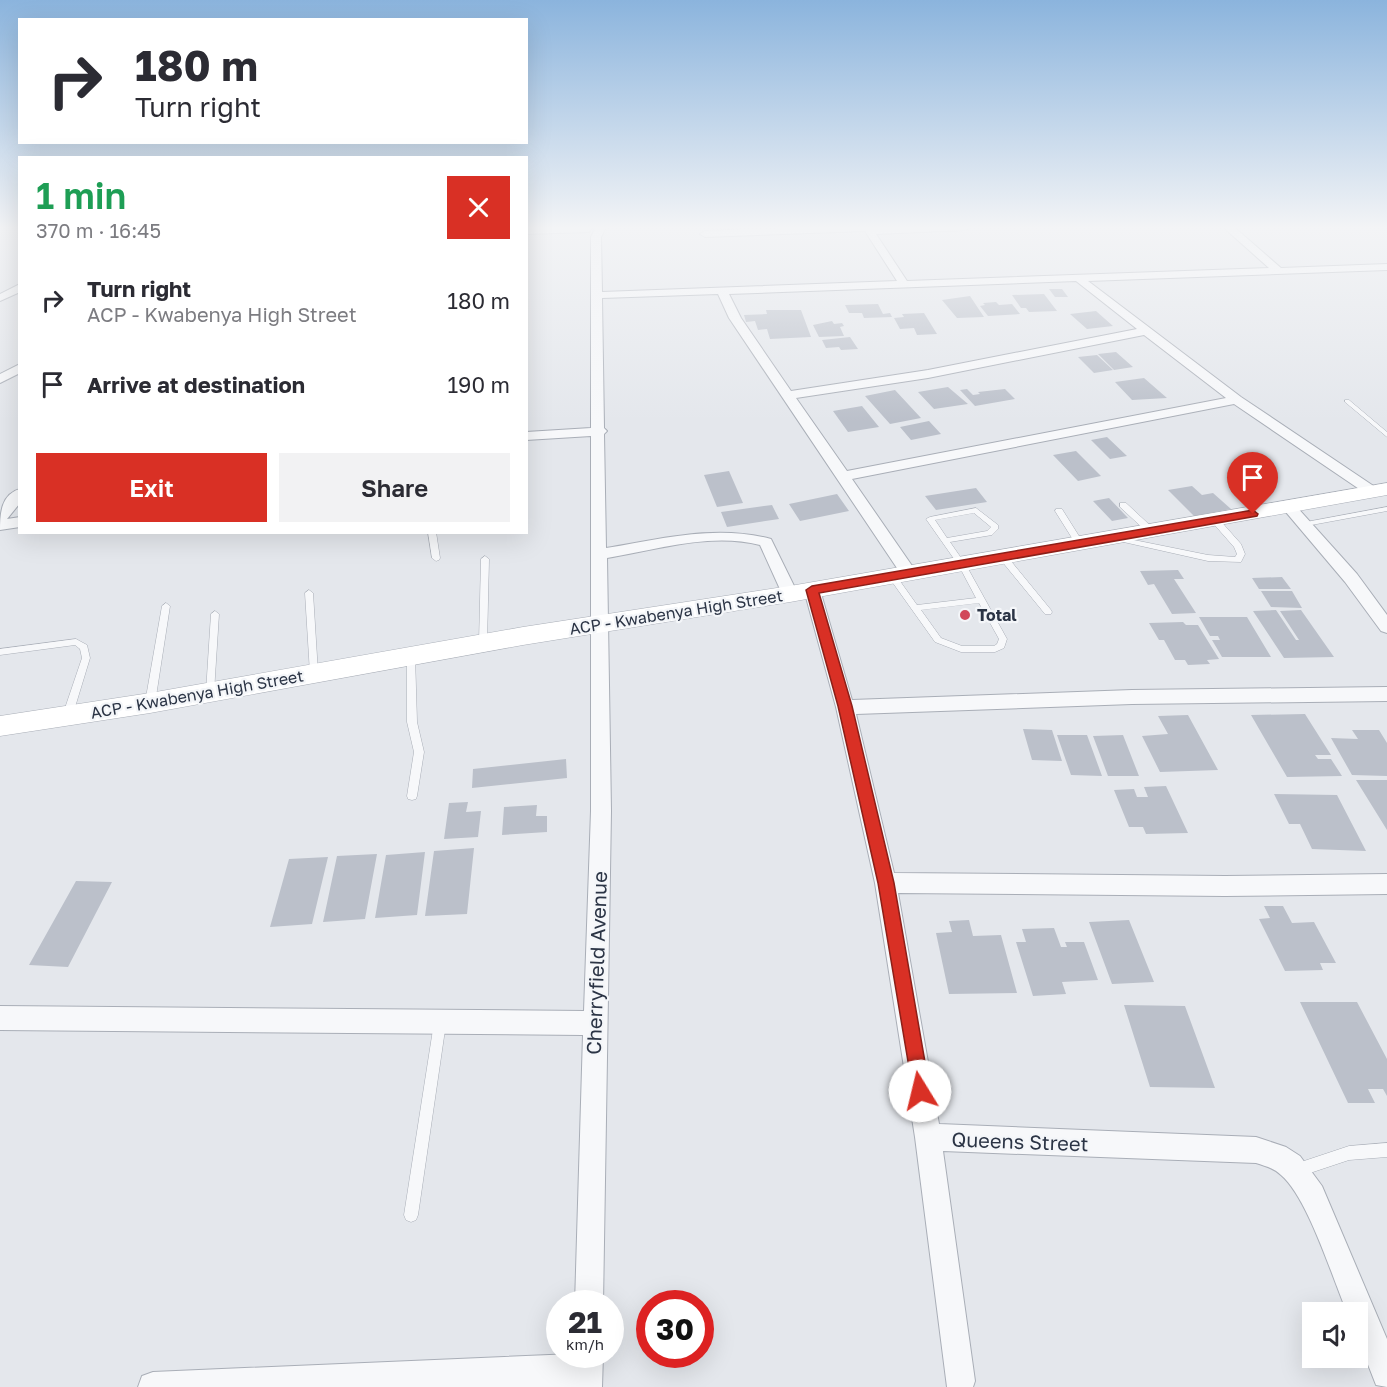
<!DOCTYPE html>
<html lang="en">
<head>
<meta charset="utf-8">
<style>
	body { margin:0; font-family:"Golos Text",sans-serif; background:#f2f2f3; color:#2b2b33; height:100vh; display:flex; flex-direction:column; font-size:22px; white-space:nowrap }
	* { box-sizing:border-box; margin:0 }
	p { font-size:20px; color:#7c7c81 }
	.icon { flex:none; width:33px; height:33px; fill:none; stroke:currentColor; stroke-width:2; stroke-linecap:round; stroke-linejoin:round }
	.map { position:relative; flex:1; overflow:hidden }
	.side { position:absolute; left:18px; top:156px; width:510px; height:378px; display:flex; flex-direction:column; background:#fff; border-radius:0px; box-shadow:0 6px 24px #0002 }
	.side>* { flex:none }
	.hud { position:absolute; left:18px; top:18px; width:510px; height:126px; border-radius:0px; box-shadow:0 6px 24px #0002; background:#fff; color:#2b2b33; overflow:hidden }
	.fabs { position:absolute; left:1302px; top:1302px; display:grid; gap:12px }
	.fabs a { display:grid; place-items:center; width:66px; height:66px; border-radius:0px; background:#fff; box-shadow:0 6px 24px #0002; font-size:30px }
	.speed { position:absolute; left:546px; top:1290px; display:flex; gap:12px; font-size:30px; font-weight:700; text-align:center }
	.speed>* { display:grid; place-content:center; width:78px; height:78px; border-radius:50%; background:#fff; box-shadow:0 6px 24px #0002; line-height:1 }
	.speed small { font-size:15px; font-weight:400 }
	.speed .limit { border:9px solid #d22; background:#fff; color:#111 }
	.pin { position:absolute; display:grid; place-items:center; width:51px; height:51px; color:#fff; margin:-62px -26px; border-radius:50% 50% 50% 0; rotate:-45deg; box-shadow:0 0 6px #0007 }
	.pin .icon { rotate:45deg }
	.me { position:absolute; width:66px; margin:-33px; rotate:351deg; stroke-linejoin:round; filter:drop-shadow(0 0 4px #0008) }
	.turn { display:flex; align-items:center; gap:21px; height:126px; padding:0 18px; font-size:27px }
	.turn .icon { width:78px; height:78px; stroke-width:2.5 }
	.turn b { display:block; font-size:42px; line-height:51px }
	.round { display:grid; place-items:center; flex:none; width:63px; height:63px; border-radius:0px; background:#f2f2f3 }
	.headline { display:flex; align-items:center; justify-content:space-between; height:102px; padding:0 18px }
	h1 { font-size:36px; font-weight:600; line-height:45px; color:#1e9e55 }
	.primary-button { display:flex; gap:12px; margin-top:auto; padding:12px 18px }
	.primary-button a { flex:1; height:69px; border-radius:0px; background:#d93025; color:#fff; font-size:24px; font-weight:600; line-height:69px; text-align:center }
	.primary-button a+a { background:#f2f2f3; color:#2b2b33 }
	ul { padding:0; list-style:none }
	li { display:flex; align-items:center; gap:18px; height:84px; padding:0 18px }
	li div { flex:1 }
	li b { display:block; font-size:22px }
	li em { font-style:normal }
	.map>svg:first-child { display:block }
	.building { fill:#bbc0ca }
	.lines { fill:none; stroke-linecap:round; stroke-linejoin:round }
	.service-casing { stroke:#a9aeb7; stroke-width:1 }
	.minor-casing { stroke:#a9aeb7; stroke-width:2 }
	.secondary-casing { stroke:#a9aeb7; stroke-width:1 }
	.service { fill:#f7f8fa; fill-rule:evenodd }
	.minor { fill:#f7f8fa; fill-rule:evenodd }
	.secondary { fill:#fff; fill-rule:evenodd }
	.route { fill:#d93025; stroke:#8d1f18; stroke-width:1.5 }
	.poi-dot { fill:#d1495b; stroke:#f4f6f9; stroke-width:2 }
	.labels { text-anchor:middle; dominant-baseline:central; stroke-width:4.5; stroke-linejoin:round; paint-order:stroke }
	.street-label { font-size:16px; fill:#2b3445; stroke:#f4f6f9 }
	.poi-label { font-size:16px; font-weight:bold; fill:#2b3445; stroke:#f4f6f9; text-anchor:start }
	.near-street-label { font-size:20px; fill:#2b3445; stroke:#f4f6f9 }
</style>
</head>
<body>
<div class="map">
<svg width="1387" height="1387" viewBox="0 0 1387 1387">
	<rect width="100%" height="100%" fill="#e4e7ec"/>
	<path class="building" d="M1049 289H1062L1068 297H1055Z
		M1044 294 1057 311 1029 312 1026 308H1021L1012 295Z
		M970 296 984 317 957 318 942 300Z
		M996 302 999 305 1012 304 1020 314 988 316 980 306 985 305 983 303Z
		M878 304 883 314 890 313 892 317 864 318 862 313H849L845 305Z
		M766 310H801L811 337 770 339 767 329 758 330 755 321 746 322 744 315 767 314Z
		M1096 311 1113 326 1087 329 1070 314Z
		M924 313 937 334 917 335 914 328 900 329 894 318 904 317 902 314Z
		M832 321 834 324 842 323 844 326 840 327 844 336 819 337 813 325Z
		M850 337 858 349 841 350 839 347 826 348 822 340Z
		M1116 352 1133 367 1114 370 1098 354Z
		M1097 355 1113 370 1094 373 1078 357Z
		M1144 378 1167 398 1132 400 1115 382Z
		M948 387 968 404 934 409 918 392Z
		M967 389 973 395 980 394 978 392 1005 389 1015 399 975 406 960 390Z
		M895 390 921 418 890 424 865 396Z
		M862 406 879 427 848 432 833 411Z
		M929 421 941 434 911 440 900 427Z
		M1107 437 1127 456 1110 459 1091 440Z
		M1076 451 1101 476 1078 481 1053 455Z
		M729 471 743 503 717 507 704 475Z
		M1192 486 1202 495 1213 493 1231 509 1194 516 1168 490Z
		M976 488 987 502 936 510 925 496Z
		M837 494 849 511 800 521 789 504Z
		M1109 498 1128 518 1112 521 1093 501Z
		M772 505 779 519 727 527 721 512Z
		M1178 570 1184 579H1174L1196 613 1172 614 1154 584 1148 585 1140 571Z
		M1282 577 1291 589H1259L1252 578Z
		M1261 591H1292L1302 608 1271 607Z
		M1276 610 1296 640H1299L1280 611 1301 610 1334 657 1284 658 1253 611Z
		M1199 617H1247L1271 657H1222L1212 640H1220L1218 636H1210Z
		M1183 622 1186 625H1198L1219 659 1207 660 1210 664 1188 665 1185 660H1175L1164 640H1159L1149 623Z
		M1305 714 1331 755H1315L1318 759H1331L1342 776 1287 777 1251 715Z
		M1188 715 1218 770 1160 772 1142 736 1168 734 1158 716Z
		M1023 729 1052 730 1062 761 1032 760Z
		M1352 730H1379L1387 743V776L1352 775 1331 738 1358 739Z
		M1057 735H1087L1102 776 1071 775Z
		M1123 735 1139 776H1108L1093 736Z
		M566 759 567 778 472 788 473 769Z
		M1356 780H1387V830Z
		M1166 786 1188 833 1146 834 1143 827H1129L1114 790 1134 789 1137 797H1148L1144 787Z
		M1274 794 1337 795 1366 851 1312 849 1300 824H1289Z
		M468 802 466 812 481 811 478 837 444 839 449 803Z
		M537 805 536 816H547V832L502 835 504 807Z
		M474 848 467 914 425 916 434 851Z
		M425 852 417 915 375 918 386 855Z
		M377 854 365 919 323 922 337 856Z
		M328 857 312 924 270 927 289 859Z
		M76 881 112 882 68 967 29 965Z
		M1264 906H1283L1292 923 1314 922 1336 963H1320L1323 970 1285 971 1259 919 1270 918Z
		M969 920 973 936 1001 935 1017 993 949 994 936 933 952 932 949 921Z
		M1129 920 1154 982 1112 984 1089 922Z
		M1054 928 1061 947H1067L1065 942H1084L1098 980 1062 982 1066 994 1033 996 1016 942H1026L1022 929Z
		M1300 1002H1357L1387 1059V1096L1383 1089H1368L1375 1103H1348Z
		M1124 1005 1185 1006 1215 1088 1150 1087Z"/>
	<g class="lines">
		<defs>
			<path id="service" d="M1345 400H1349L1387 432V437L1345 402Z
				M1120 503H1126L1154 529V533H1148L1120 507Z
				M1387 507V511L1306 526 1302 524 1306 522Z
				M976 508 998 525V529L992 535 950 542 966 565 1007 639 1004 648 995 652H961L935 642 888 576 889 574H895L917 605 976 598 959 566 926 519 930 517ZM974 513 991 527 987 531 947 538 935 520ZM979 603 999 639 997 644 994 646H962L941 638 921 610Z
				M1056 509H1062L1084 544 1083 546H1077L1055 511Z
				M1212 518H1218L1241 544 1245 554 1241 562 1208 561 1119 541 1115 539 1119 537 1208 555 1235 557 1237 554 1234 547 1212 522Z
				M428 532H436L440 558 439 560 436 561 432 558Z
				M1003 554 1006 555 1051 610 1052 612 1051 614H1045L1000 559 999 557 1000 555Z
				M485 556 489 559 487 643 483 646 479 643 481 559Z
				M309 590 313 593 318 673 314 676 310 673 305 593Z
				M166 603 170 606 155 703 153 705H147L145 703 162 606Z
				M215 611 219 614 214 692 210 695 206 692 211 614Z
				M76 639 87 645 90 658 72 717 70 720H64L62 717 82 658 80 649 75 645 0 655V649Z
				M411 653 415 656 417 722 424 752 417 796 416 799 412 800 408 799 407 796 414 752 407 722V656Z
				M440 1017 444 1019 446 1023 418 1215 416 1220 411 1222 406 1220 404 1215 434 1023 436 1019Z
				M1387 1143V1157L1349 1160 1298 1177 1293 1175 1291 1170 1293 1165 1298 1163 1349 1146Z"/>
			<path id="minor" d="M593 227 589 232 526 234V228Z
				M596 227H606L601 237 602 292 897 281 865 231 705 237 700 234 705 231 803 227H970L965 230 876 234 907 281 1269 268 1223 227H1234L1281 268 1387 264V270L1088 281 1241 397 1378 489 1380 492 1378 495H1368L1234 404 852 479 917 573 909 578 903 577 729 318 718 294 602 298 604 428 607 431 604 434 606 548C661 539 716 524 771 539L798 594 790 600 784 598 760 545C711 532 655 550 607 558L611 811 603 1304H575L583 1035 0 1030V1006L584 1011 591 811V436L526 440V432L591 428V237ZM1076 281 1137 329 928 370 791 391 741 318 729 294ZM1144 335 1226 398 847 471 796 398 928 378Z
				M20 284V292L0 301V294Z
				M20 364V373L0 383V374Z
				M20 489V503L7 519 20 517V527L0 530C0 514 1 494 20 489Z
				M1290 503 1295 505 1357 574 1387 615V633L1381 631 1345 582 1285 511 1283 508Z
				M812 585 820 590 852 700 1132 690 1387 687V701L1132 704 856 714 894 873 1225 876 1387 874V894L1225 896 898 893 939 1124 1256 1137 1286 1147 1300 1156 1322 1186 1387 1339V1387L1376 1385 1358 1339V1312H1347C1332 1277 1308 1198 1281 1175 1274 1168 1265 1166 1256 1163L943 1151 975 1381 973 1387H947L915 1137 875 883 836 707 804 590Z
				M573 1354H603L602 1387H138L142 1376 153 1372Z"/>
			<path id="secondary" d="M1387 483V495L790 602 523 645 150 713 0 736V716L150 693 523 627 790 586Z"/>
		</defs>
		<use href="#service" class="service-casing"/>
		<use href="#minor" class="minor-casing"/>
		<use href="#secondary" class="secondary-casing"/>
		<use href="#service" class="service"/>
		<use href="#minor" class="minor"/>
		<use href="#secondary" class="secondary"/>
	</g>
	<linearGradient id="sky" x2="0" y2="1"><stop stop-color="#8bb4dd"/><stop offset="0.54" stop-color="#f3f4f6"/><stop offset="1" stop-color="#f3f4f6" stop-opacity="0"/></linearGradient>
	<rect width="1387" height="422" fill="url(#sky)"/>
	<path class="route" d="M1253 510 1258 514 1257 516 819 593 852 706 894 883 930 1091 927 1097 920 1100 914 1097 878 883 838 706 806 590 812 586Z"/>
	<circle class="poi-dot" cx="965" cy="615" r="6"/>
	<g class="labels">
		<g class="street-label">
			<text transform="translate(676 612) rotate(-9)">ACP - Kwabenya High Street</text>
			<text transform="translate(197 694) rotate(-10)">ACP - Kwabenya High Street</text>
		</g>
		<g class="poi-label">
			<text x="977" y="615">Total</text>
		</g>
		<g class="near-street-label">
			<text transform="translate(596 963) rotate(-88)">Cherryfield Avenue</text>
			<text transform="translate(1020 1141) rotate(2)">Queens Street</text>
		</g>
	</g>
</svg>
<div class="fabs">
<a><svg class="icon" aria-label="sound" viewBox="0 0 24 24"><path d="M4 9h4l5-4v14l-5-4H4zM17 9q2 3 0 6"/></svg></a>
</div>
<div class="speed"><div>21<small>km/h</small></div><div class="limit">30</div></div>
<div class="pin" style="left:1253px;top:514px;background:#d93025"><svg class="icon" aria-label="arrive" viewBox="0 0 24 24"><path d="M6 21V4h12l-3 4 3 4H6"/></svg></div>
<svg class="me" style="left:920px;top:1091px" viewBox="-20 -20 40 40"><circle r="19" fill="#fff"/><path d="M0-13L10 11 0 6-10 11z" fill="#d93025"/></svg>
<div class="hud">
<div class="turn"><svg class="icon" aria-label="right" viewBox="0 0 24 24"><path d="M7 20v-9h11M14 6l5 5-5 5"/></svg><div><b>180 m</b>Turn right</div></div>
</div>
<section class="side">
<div class="headline"><div><h1>1 min</h1><p>370 m · 16:45</p></div><a class="round" style="background:#d93025;color:#fff"><svg class="icon" aria-label="close" viewBox="0 0 24 24"><path d="M6 6l12 12M18 6L6 18"/></svg></a></div>
<ul>
<li><svg class="icon" aria-label="right" viewBox="0 0 24 24"><path d="M7 20v-9h11M14 6l5 5-5 5"/></svg><div><b>Turn right</b><p>ACP - Kwabenya High Street</p></div><em>180 m</em></li>
<li><svg class="icon" aria-label="arrive" viewBox="0 0 24 24"><path d="M6 21V4h12l-3 4 3 4H6"/></svg><div><b>Arrive at destination</b></div><em>190 m</em></li>
</ul>
<div class="primary-button"><a>Exit</a><a>Share</a></div>
</section>
</div>
</body>
</html>
